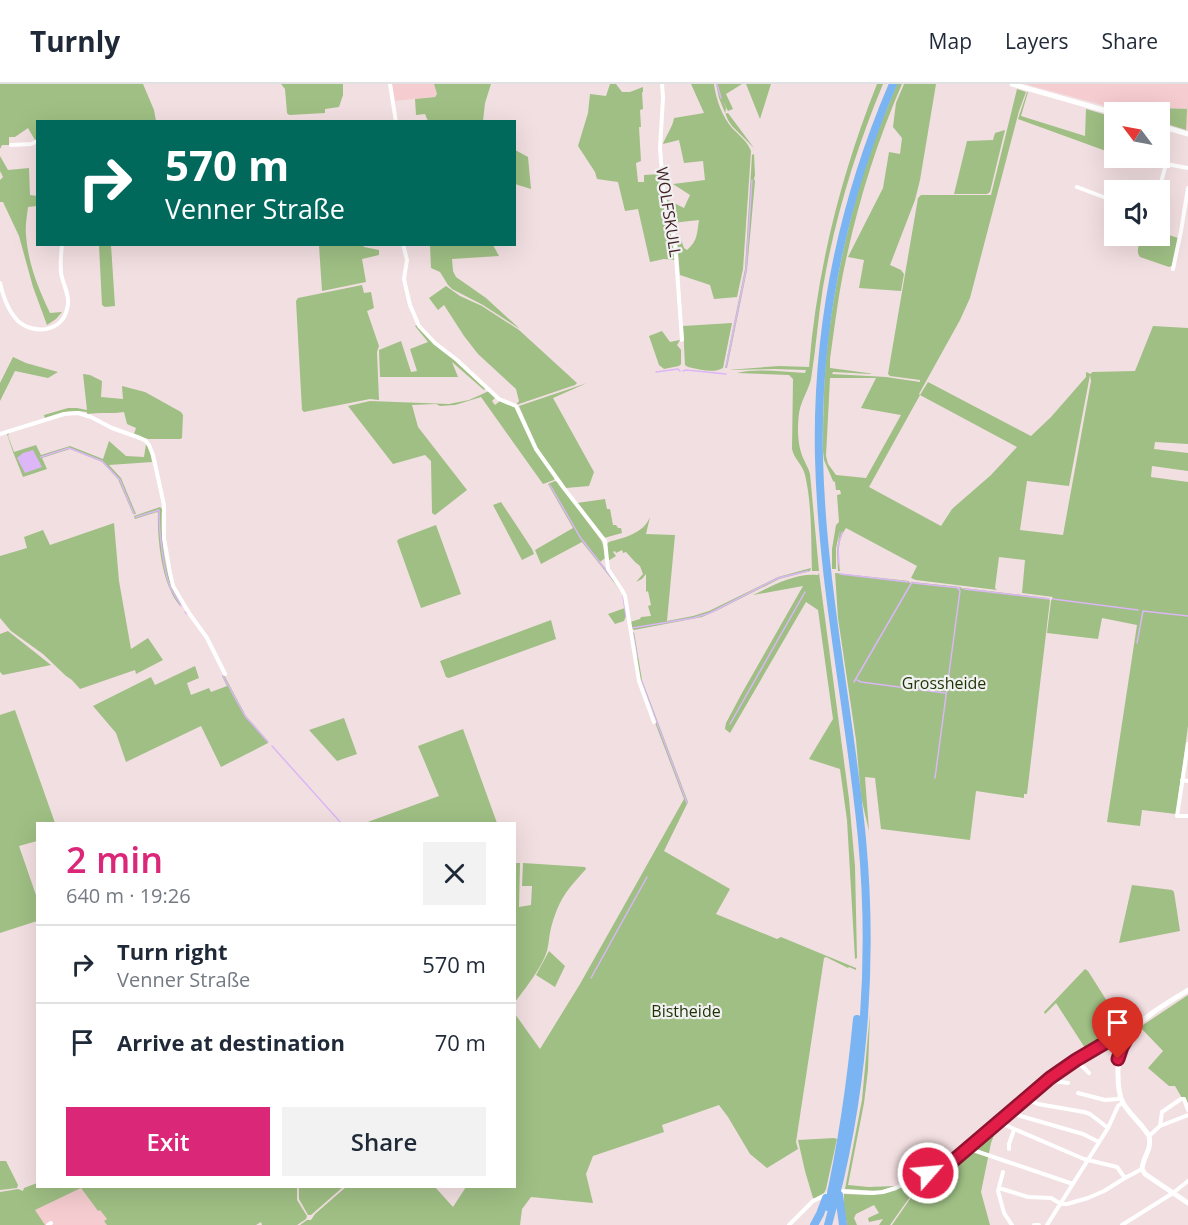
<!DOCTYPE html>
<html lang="en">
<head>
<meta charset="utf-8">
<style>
	body { margin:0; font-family:"Open Sans",sans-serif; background:#f2f2f3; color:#1f2937; height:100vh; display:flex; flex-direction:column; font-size:22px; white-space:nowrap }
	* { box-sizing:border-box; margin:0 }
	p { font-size:20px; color:#747a83 }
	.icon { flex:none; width:33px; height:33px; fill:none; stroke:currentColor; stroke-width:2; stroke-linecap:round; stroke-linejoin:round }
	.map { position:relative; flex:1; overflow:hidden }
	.details { position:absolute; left:36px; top:738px; width:480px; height:366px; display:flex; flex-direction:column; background:#fff; border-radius:0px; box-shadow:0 6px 24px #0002 }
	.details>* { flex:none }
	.hud { position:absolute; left:36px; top:36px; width:480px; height:126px; border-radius:0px; box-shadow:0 6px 24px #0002; background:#00695c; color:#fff; overflow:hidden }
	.needle { width:39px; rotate:302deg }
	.fabs { position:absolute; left:1104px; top:18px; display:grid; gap:12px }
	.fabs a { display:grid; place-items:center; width:66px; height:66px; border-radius:0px; background:#fff; box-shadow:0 6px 24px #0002; font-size:30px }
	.pin { position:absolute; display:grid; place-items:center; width:51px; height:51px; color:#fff; margin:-62px -26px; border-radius:50% 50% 50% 0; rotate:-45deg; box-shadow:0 0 6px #0007 }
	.pin .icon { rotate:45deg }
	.me { position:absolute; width:66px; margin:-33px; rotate:63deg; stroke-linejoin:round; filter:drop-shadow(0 0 4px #0008) }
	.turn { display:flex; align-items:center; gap:21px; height:126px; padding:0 30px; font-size:27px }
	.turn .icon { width:78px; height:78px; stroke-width:2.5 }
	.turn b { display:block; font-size:42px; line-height:51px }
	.round { display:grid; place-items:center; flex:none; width:63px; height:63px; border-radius:0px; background:#f2f2f3 }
	.overview { display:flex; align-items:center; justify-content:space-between; height:102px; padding:0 30px }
	h1 { font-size:36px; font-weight:600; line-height:45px; color:#db2777 }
	.action { display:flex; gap:12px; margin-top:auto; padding:12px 30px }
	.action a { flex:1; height:69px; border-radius:0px; background:#db2777; color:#fff; font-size:24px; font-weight:600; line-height:69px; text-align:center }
	.action a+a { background:#f2f2f3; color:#1f2937 }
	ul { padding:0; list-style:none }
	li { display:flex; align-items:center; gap:18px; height:78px; padding:0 30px; border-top:2px solid #e0e1e3 }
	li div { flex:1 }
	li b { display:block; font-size:22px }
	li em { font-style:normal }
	header { display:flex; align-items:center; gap:36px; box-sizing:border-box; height:84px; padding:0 30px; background:#fff; border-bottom:2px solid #e0e1e3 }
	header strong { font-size:28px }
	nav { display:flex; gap:33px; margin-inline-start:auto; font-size:21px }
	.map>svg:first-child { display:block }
	.built { fill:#f5ccd0 }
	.green { fill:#9fbf84; fill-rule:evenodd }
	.water { fill:#dcb6f6 }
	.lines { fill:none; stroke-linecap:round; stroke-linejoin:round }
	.stream { stroke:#dcb6f6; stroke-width:1.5 }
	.street { stroke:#fff; stroke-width:4 }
	.secondary { stroke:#fff; stroke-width:5 }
	.highway { stroke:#7bb4f2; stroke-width:8 }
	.route-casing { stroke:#92132f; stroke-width:15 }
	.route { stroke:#e11d48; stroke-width:10 }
	.labels { text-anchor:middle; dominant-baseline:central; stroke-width:4.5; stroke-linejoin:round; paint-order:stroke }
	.street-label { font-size:16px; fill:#442227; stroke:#f1f1f1 }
	.park-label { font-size:16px; fill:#1d3303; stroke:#f1f1f1 }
</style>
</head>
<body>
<header>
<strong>Turnly</strong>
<nav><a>Map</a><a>Layers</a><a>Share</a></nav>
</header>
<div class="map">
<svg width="1188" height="1141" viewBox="0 0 1188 1141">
	<rect width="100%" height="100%" fill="#f2dfe1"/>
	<path class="built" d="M392 0H434L437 10 433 14 432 13 395 17Z
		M1025 0H1188V47L1186 46V25L1162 24 1134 18 1133 28H1129Z
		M81 1104 97 1126 100 1125 107 1135 104 1137 107 1141H45L34 1126Z"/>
	<path class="green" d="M0 0H143L154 26 156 37 38 38 37 55 35 56 28 44 15 53H9V61H2L0 65Z
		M281 0H343V11L339 23 325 25V29L289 31 287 29 285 5Z
		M434 0H491L485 19 483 37H428L425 30 416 31 415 15 435 13 437 10Z
		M610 0H616L622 8H630L643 3V8H642L643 25 640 26 641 43H639L641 77 636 79 638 98H644V91L661 90 663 114 661 115 673 158 675 176 664 175 650 178 638 125 625 127 618 98 597 95 595 88 578 62 588 29 590 10 606 12Z
		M691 0H714C716 15 722 33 733 45 740 52 747 57 751 67L743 185 737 213 714 215 710 201 680 191 677 157 676 152 681 156 684 164 687 166C698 157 697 148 699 136L672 139 666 115 684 124 690 111 673 100 705 96 703 77 684 79 679 56 663 60C666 51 673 43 674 34L704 29Z
		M716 0H742L726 10 733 25 728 27 722 16 726 24 725 30 728 29 754 64 732 42 728 36 719 14Z
		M746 0H771L760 35Z
		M877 0H883C856 65 835 133 823 203 818 234 816 264 811 295 809 304 804 312 801 321 797 332 797 357 801 368 803 376 808 382 810 390L819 487H812C811 457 812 419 805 391 803 381 794 375 792 365L793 295 789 291 737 289C757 284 783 288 805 289L806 286 774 285 727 286 779 282 809 283C817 185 841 91 877 0Z
		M897 0H902C878 55 860 112 847 171 839 205 835 240 830 275V284L875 290 833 288 832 290 886 293 920 298V296L890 292 888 290 918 114 921 111H991L1017 5 1026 8 1019 27 970 214 960 236 919 310 920 311 928 298 1031 352 1051 333 1086 293V288L1091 290 1092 288 1135 287 1153 242 1188 244V360L1155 358 1154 365 1188 369V387L1152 382 1151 393 1188 398V642L1176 730 1142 726 1140 742 1107 738 1137 541 1102 534 1098 555 1047 549 1051 517 1053 513 1022 509 1025 476 999 473 995 504 997 506 916 496 911 494 917 482 846 444C837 456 838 473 840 487H838L837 466 840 446 836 464V485H832V465L836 441 839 438 837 411 841 410 840 406H836L835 398 833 397 824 376 823 367C823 323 824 278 831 234 838 186 849 137 863 90 872 60 885 30 897 0ZM1090 291 1091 297 1063 451 1020 446 1027 397 1069 402ZM830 294H876L861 324 901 331 866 394 836 391 828 380 826 372ZM920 311 1017 363 991 391 952 425 941 442 869 403Z
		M904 0H936L920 96 915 116 890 181 901 186 904 190 901 207 859 204 864 176 848 173 883 104 889 68 900 70 902 54 893 43 896 19Z
		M1027 8H1028L1021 32 1085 52 1086 25 1110 32 1106 67 1018 35Z
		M1133 18 1162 24 1187 25 1186 46 1160 38V28H1133Z
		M1005 46 990 108 987 110H954L967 57 993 56 995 49Z
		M515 66 528 73 531 105 515 100Z
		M754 70 755 91 754 95 755 97 747 186 727 284H725L745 185 752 71Z
		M0 72 8 86 29 84 30 111 37 112V122L28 123C27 132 25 142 26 151 28 179 38 204 50 229L62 228 56 235 47 241 33 203 19 152 3 118H0V96L3 93 0 87Z
		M1160 148 1178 154 1172 182 1169 183 1140 173C1135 167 1140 158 1143 152H1160Z
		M99 161H111L115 222 105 223 102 221Z
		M319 161H363L364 163 379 166V171L362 175 366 198 322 207Z
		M430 161H493L499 172 452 175 453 187 456 193 486 214 520 245 483 221 452 205 448 201 440 188 431 184Z
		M362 201 364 209 371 208 374 224 367 227 379 262 377 268 379 316 370 315 304 328 302 326 296 217 298 214Z
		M446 202 460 212 482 222 519 246 577 299 575 301 516 321 519 317 516 305 478 270 464 252 444 221 438 226 429 214Z
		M732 239 723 284C713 290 699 285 688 283L685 281 683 242Z
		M417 241 486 304 484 306 452 278 458 293H380L379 266 401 257 411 288 417 287 410 265 428 258 415 242Z
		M662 247 670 258 680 256 677 261 681 266V280L679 282 664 285 659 281 649 252Z
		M13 273 26 279 58 288 48 294 15 287 0 317V299Z
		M83 290 90 291 102 297 101 313 123 315 122 302 145 308 181 328 183 331 182 354 180 355H148L134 350 136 344 127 340 124 328C112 330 100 328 87 330V328C68 325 63 329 45 335L44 331 68 324H77L87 326Z
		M587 299 553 314 594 388 589 402 566 404 577 419 605 415 607 425H610L613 441H616L618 444H621L622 449 604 454 565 404 538 365 519 322Z
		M489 307 496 313 492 317 495 321 500 317 516 324 535 366 555 393 554 396 543 400 481 313 455 321 440 322 436 320 412 321 418 343 467 406 435 431 432 429 431 377 425 371 393 380 348 322 370 317 449 320 469 316Z
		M27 344 9 349 8 352 14 368 36 361 41 371 70 362 103 375 109 357 126 372 144 373 146 360 150 367 152 378 109 381 121 394 136 430H133L118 395 102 378 70 365 42 374 47 385 23 393 13 368 7 350 8 349Z
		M555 397 558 398 601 456 603 461 605 474 600 478C612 491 633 519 624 537L615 540 608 530 625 524 622 509 617 502 582 458 541 480 535 466 573 444 548 400Z
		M501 418 532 465 534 470 522 476 493 421Z
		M160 423 162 425C160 447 164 482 172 503 174 509 178 514 181 520L180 522C176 517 172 511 170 505 161 486 157 450 158 429L157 428 135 435 134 432Z
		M650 433 646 450 675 451 667 537 693 532 709 527 778 493 811 484 810 487 779 495 718 526 702 533 634 546 631 544 630 538 640 535 641 533 651 532 648 522 651 521 648 507 646 508V490L642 495 636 498 643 490 640 482 635 478 626 468 623 469 622 466 616 469 615 467 613 468 616 472 608 477 607 460 609 458C625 453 643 450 650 433Z
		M114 439 119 497 131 565 148 554 163 576 136 590 135 586 80 605 72 596 66 592 43 570 11 547 0 534V472L27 464 24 453 43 446 50 461Z
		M436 441 461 510 421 524 397 457 399 455Z
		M819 489 849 715 855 782 857 874 855 875 847 736 840 685 809 675 833 635 818 526 806 518 730 649 725 645 726 639 742 609 803 502 753 511C774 501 795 489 818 491Z
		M835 489 909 497V498L911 499 912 498 961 503 962 505 963 504 1048 514 1050 516 1027 710H1024V714L976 707 970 756 881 745 875 694 865 693 869 747 861 713 856 656 838 534Z
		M551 536 556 555 449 594 446 593 440 577Z
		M8 547 51 581 3 591 0 588V550Z
		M634 548 642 596 688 718 664 767 730 805 716 830 777 855 781 853 856 884V886L849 883 848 884 826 873 824 874 796 1058 798 1065 767 1084 750 1070 728 1033 719 1021 662 1041 664 1048 593 1072 586 1090 593 1119 531 1113 522 1125 520 1141H300L307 1136H311L315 1130 346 1103H435L453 1123 466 1103 514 1102 515 930 540 965 580 900 684 715 639 596 632 551Z
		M195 582 199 594 187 599 191 611 209 604 211 608 227 602 222 592 224 591 246 632 268 657V659L221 683 201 642 126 678 116 649 93 622 151 593 155 601Z
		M15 626 55 739 38 740 37 757 19 762 37 814V837L0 849V631Z
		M344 634 357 670 337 677 309 646Z
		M463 645 497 739H365L439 712 418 662Z
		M515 779H520L519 823 531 821 532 802H522L523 779 585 783 586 785C566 807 559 815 551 844 549 851 549 859 547 867 542 883 525 905 515 918Z
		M1132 801 1172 806 1174 808 1180 847 1119 859Z
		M549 867 565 882 555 903 536 891Z
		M1085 885 1088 887 1124 944 1087 967 1056 919 1045 930 1044 928Z
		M1188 911V1019L1185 1013 1182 1014 1175 1002H1169L1148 984 1163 967 1140 943Z
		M870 929 868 986 864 1019 848 1101 869 1103 895 1102 879 1107 845 1105 862 1016Z
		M998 1041 991 1059 981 1108 990 1141H892L928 1089 954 1076Z
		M834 1054 837 1055 826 1105 824 1109 815 1114H813L805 1087 798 1056Z
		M0 1077H6L18 1101 17 1104 0 1106Z
		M920 1094 922 1096 890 1141H879L883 1135 869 1138 868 1134 879 1129 874 1121 856 1130 854 1134 857 1141H847L844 1123V1110L873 1111Z
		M37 1099 38 1102 297 1103V1116L307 1132 306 1135 297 1141H262L261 1138 256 1141H107L104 1137 107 1135 100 1126 98 1127 81 1104 35 1126 45 1141H0V1108L18 1105 23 1107 24 1104Z
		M299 1103V1102L343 1103 311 1131H308L299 1115Z"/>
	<path class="water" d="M33 366 42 383 25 389 17 374 23 369Z"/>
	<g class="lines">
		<path class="stream" d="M717 0 721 14
			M726 283 746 186 752 96
			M683 287 686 286 726 290
			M656 288 678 285 680 287
			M41 373 69 364 102 377 120 396 134 430
			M550 401 580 453 612 494
			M136 433 159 426C159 446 163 487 171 505 174 511 178 516 181 522
			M839 480 838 462 842 448
			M840 490 908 498
			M913 499 960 504
			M964 505 1049 515
			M623 511 626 533
			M1053 515 1138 526
			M185 528 187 530
			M632 544 693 534 710 529 778 494 808 487
			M633 550 637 573
			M1137 559 1143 527 1188 532
			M223 592 245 632 268 658
			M641 596 687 719
			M857 596 861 598 945 609
			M854 598 912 498
			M730 640 805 508
			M272 662 342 740
			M935 694 960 507 958 504
			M591 894 647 793"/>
		<path class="street" d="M390 0 396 38
			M662 0 663 14 660 64 664 114 675 158 682 256
			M11 61 31 60 38 57
			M1077 103 1114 117
			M1159 106 1166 80 1188 84
			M403 160 407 176 404 195 406 204 410 221 419 242 435 259 457 276 499 315 516 322 536 365 563 403 605 457 608 485 622 506 625 512 639 597 654 638
			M1173 185 1181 147 1188 104
			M0 199C3 212 8 227 18 237 34 251 62 248 67 225 71 213 63 201 61 189 60 179 61 170 62 160
			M0 350 64 330 78 329 91 333 112 344 140 354 146 357 149 361 153 371 164 421V454L170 489 173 502 189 529 207 554 225 590
			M1188 660 1177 732H1188
			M1182 696 1188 697
			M1076 976 1089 989
			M1050 994 1054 997 1068 999
			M1078 1009 1105 1016 1118 1015 1120 1012
			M1026 1015 1038 1020 1084 1028 1090 1030 1108 1044
			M1011 1027 1014 1030 1083 1050 1099 1058
			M998 1038 1084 1075 1117 1083 1125 1094
			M1160 1042 1162 1028 1181 1015H1184L1188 1026
			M1149 1052 1160 1042 1188 1031
			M967 1064 1073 1100
			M1009 1065V1060L1014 1046
			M1003 1088 998 1107 1004 1129 1012 1141
			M999 1104 1028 1113 1051 1114 1061 1120H1067L1088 1114 1104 1107 1125 1094 1142 1085
			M838 1107 872 1109 883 1108 896 1104 954 1075 1049 995 1076 976 1127 946 1131 947
			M48 1141 51 1139
			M789 1141 813 1117 828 1110
			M1034 1141H1039
			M1047 1141 1108 1044 1118 1022 1123 1018
			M1122 1141 1173 1109 1188 1097"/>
		<path class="secondary" d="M1012 0 1114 29
			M1160 42 1188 50
			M1188 906C1154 928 1116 945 1118 991 1118 1001 1119 1011 1123 1019 1130 1031 1142 1040 1149 1052 1152 1067 1143 1072 1142 1085L1145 1090 1188 1119"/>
		<path class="highway" d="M839 1111 843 1141
			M828 1123C842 1061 851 998 857 935
			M814 1141 820 1130 826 1114
			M828 1141C863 1017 874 884 862 755 850 628 822 502 819 374 816 244 842 119 893 0"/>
	</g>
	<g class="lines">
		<defs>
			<path id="route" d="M928 1089 954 1076 1050 994 1076 976 1127 946 1131 947 1122 963 1118 975"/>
		</defs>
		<use href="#route" class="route-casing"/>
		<use href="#route" class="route"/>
	</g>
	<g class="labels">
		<g class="street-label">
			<text transform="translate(669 128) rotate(81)">WOLFSKULL</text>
		</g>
		<g class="park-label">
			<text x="944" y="599">Grossheide</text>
			<text x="686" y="927">Bistheide</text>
		</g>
	</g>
</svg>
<div class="fabs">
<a><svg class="needle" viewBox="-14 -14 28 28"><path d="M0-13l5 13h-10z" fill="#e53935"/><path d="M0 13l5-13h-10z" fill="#747a83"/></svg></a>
<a><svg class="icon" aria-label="sound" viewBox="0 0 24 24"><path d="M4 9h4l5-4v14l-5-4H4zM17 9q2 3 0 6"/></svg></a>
</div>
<div class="pin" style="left:1118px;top:975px;background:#d93025"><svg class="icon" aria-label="arrive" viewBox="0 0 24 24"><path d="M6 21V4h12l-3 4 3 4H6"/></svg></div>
<svg class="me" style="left:928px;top:1089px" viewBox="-20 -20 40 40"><circle r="17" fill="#e11d48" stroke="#fff" stroke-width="3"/><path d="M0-11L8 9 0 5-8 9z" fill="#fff"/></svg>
<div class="hud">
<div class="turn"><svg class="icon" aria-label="right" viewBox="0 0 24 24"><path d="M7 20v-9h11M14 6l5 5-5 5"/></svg><div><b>570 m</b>Venner Straße</div></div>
</div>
<section class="details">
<div class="overview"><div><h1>2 min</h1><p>640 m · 19:26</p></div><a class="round"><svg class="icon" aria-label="close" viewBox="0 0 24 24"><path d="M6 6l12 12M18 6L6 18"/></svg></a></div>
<ul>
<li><svg class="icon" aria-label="right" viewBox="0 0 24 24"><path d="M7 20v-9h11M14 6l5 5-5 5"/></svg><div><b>Turn right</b><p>Venner Straße</p></div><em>570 m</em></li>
<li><svg class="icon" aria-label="arrive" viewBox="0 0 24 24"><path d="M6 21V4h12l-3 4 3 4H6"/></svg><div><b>Arrive at destination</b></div><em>70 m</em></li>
</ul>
<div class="action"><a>Exit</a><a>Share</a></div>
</section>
</div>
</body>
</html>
